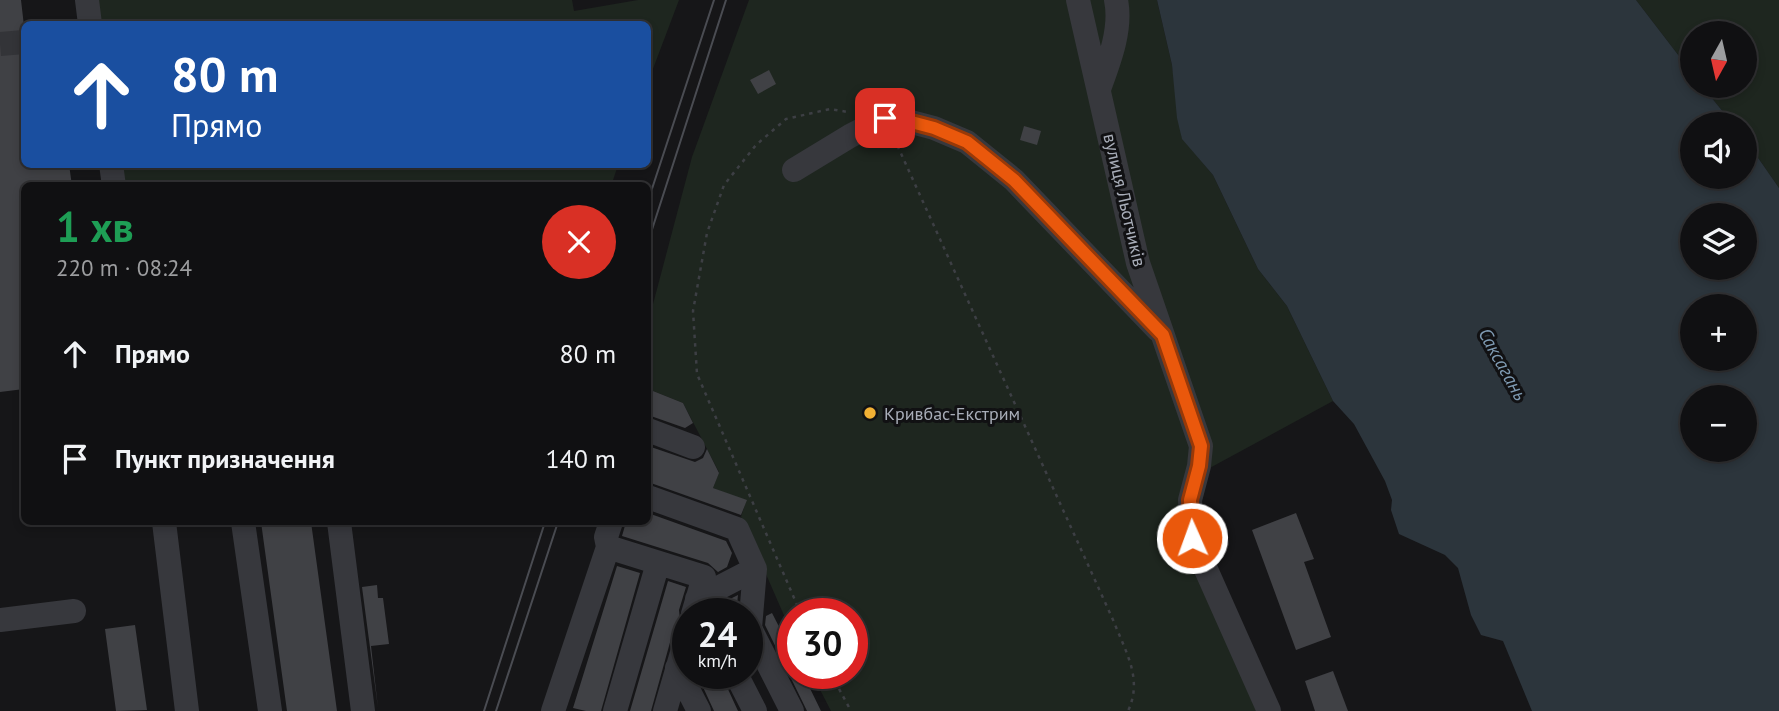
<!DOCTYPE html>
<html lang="uk">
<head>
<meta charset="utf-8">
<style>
	body { margin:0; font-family:"PT Sans",sans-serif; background:#19191b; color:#f1f3f6; height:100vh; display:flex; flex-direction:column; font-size:26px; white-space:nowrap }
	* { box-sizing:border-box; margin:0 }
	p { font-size:23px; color:#9c9d9f }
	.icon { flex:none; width:38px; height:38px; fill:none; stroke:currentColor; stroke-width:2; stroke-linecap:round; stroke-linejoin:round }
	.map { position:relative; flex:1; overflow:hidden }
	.sheet { position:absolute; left:21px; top:182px; width:630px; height:343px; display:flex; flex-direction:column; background:#101012; border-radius:10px; box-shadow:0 4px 10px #0003,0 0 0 2px #303032 }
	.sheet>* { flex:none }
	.top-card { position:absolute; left:21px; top:21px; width:630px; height:147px; border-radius:10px; box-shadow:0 4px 10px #0003,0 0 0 2px #303032; background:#1a4fa0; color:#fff; overflow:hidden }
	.needle { width:46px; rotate:188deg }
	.tools { position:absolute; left:1680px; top:21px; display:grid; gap:14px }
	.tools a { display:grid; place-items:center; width:77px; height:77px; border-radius:50%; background:#101012; box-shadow:0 4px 10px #0003,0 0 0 2px #303032; font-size:35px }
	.speed { position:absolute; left:672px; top:598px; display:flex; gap:14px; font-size:35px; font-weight:700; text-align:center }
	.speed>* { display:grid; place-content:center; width:91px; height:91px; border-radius:50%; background:#101012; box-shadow:0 4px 10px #0003,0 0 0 2px #303032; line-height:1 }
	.speed small { font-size:18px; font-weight:400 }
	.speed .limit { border:10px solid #d22; background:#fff; color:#111 }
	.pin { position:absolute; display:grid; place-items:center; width:60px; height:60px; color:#fff; margin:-30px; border-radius:14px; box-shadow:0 4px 10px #0006 }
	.me { position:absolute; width:77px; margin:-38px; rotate:358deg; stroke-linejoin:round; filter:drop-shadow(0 0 5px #0008) }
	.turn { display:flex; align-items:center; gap:24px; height:147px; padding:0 35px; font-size:32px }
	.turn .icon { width:91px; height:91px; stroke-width:2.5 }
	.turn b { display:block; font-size:49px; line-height:60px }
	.round { display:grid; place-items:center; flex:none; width:74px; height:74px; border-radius:37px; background:#19191b }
	.head { display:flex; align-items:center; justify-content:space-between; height:119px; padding:0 35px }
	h1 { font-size:42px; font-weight:700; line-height:52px; color:#1e9e55 }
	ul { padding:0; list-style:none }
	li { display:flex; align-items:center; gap:21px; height:105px; padding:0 35px }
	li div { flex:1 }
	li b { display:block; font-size:26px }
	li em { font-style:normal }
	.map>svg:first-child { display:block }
	.green { fill:#1e261f }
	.water { fill:#2c353c; fill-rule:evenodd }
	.building { fill:#404145 }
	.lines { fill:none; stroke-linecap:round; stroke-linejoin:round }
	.minor-tunnel { stroke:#333438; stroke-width:24; stroke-dasharray:24 12; stroke-linecap:butt }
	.path { stroke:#3d3f44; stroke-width:2.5; stroke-dasharray:3.5 5; stroke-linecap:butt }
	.minor { stroke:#37383d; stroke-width:24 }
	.tram { stroke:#4a4c52; stroke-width:2 }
	.route-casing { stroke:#983908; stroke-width:18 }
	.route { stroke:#ea580c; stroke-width:12 }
	.poi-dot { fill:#f2b134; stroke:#111113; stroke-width:2.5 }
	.labels { text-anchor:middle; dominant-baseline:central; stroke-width:6; stroke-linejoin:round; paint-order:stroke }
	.street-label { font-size:18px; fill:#a8adb8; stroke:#111113 }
	.poi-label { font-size:18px; fill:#a8adb8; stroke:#111113; text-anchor:start }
	.water-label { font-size:19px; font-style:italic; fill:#7f9bb3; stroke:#111113 }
</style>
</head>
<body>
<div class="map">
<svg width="1779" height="711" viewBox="0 0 1779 711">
	<rect width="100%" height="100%" fill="#161618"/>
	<path class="green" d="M87 0H572L574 11 638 0H679L648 82V24H90Z
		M749 0H1157L1172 65 1182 138 1213 175 1258 269 1287 306 1333 401 1206 470 1180 502 1259 711H831L812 674H852V614H793V636L741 517 746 501 713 488 719 472 683 403 648 389V323L692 157Z
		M1636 0H1779V188L1745 139V124H1733L1702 86H1745V33H1692V73Z
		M111 165H618L611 186H114Z"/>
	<path class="water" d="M1157 0H1636L1692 73V86H1702L1733 124H1692V177H1745V139L1779 188V711H1532L1503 641 1481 635 1471 615 1458 568 1445 555 1399 534 1391 510 1392 500 1385 481 1354 424 1333 401 1287 306 1258 269 1213 175 1182 139 1177 118 1172 65ZM1745 215V268H1692V215ZM1692 306H1745V359H1692ZM1692 397H1745V450H1692Z"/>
	<path class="building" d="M0 0H21L24 26V164H69L72 186H24V389L0 392Z
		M769 70 776 84 758 94 750 80Z
		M1024 126 1041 131 1037 145 1020 140Z
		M648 389 683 403 693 423 685 428 648 415Z
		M648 446 695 462 703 458 707 449 719 473 713 488 747 500 741 515 648 482Z
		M648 513 726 541 732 553 727 567 718 572 708 563 622 536 626 522H648Z
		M1296 513 1314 559 1304 562 1331 637 1296 650 1252 530Z
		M261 522H311L337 711H287Z
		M617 566 640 573 601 711H586L573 708Z
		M668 581 686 587 679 610 680 620 674 628 651 711H630Z
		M377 585 378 598H383L389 644 371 646 378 708 362 587Z
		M738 595 736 614H717L716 606Z
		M772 613 793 654V674H803L821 711H807L765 625 766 616Z
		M135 625 147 710 116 711 105 629Z
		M1333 671 1348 711H1315L1305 681Z
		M697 674H721L738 711H714Z"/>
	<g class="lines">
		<path class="minor-tunnel" d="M0 44 24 42"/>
		<path class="path" d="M894 138 1114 622C1126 653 1143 679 1128 711
			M801 614 697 374 693 311 707 233 724 185 756 145 786 119 830 109 848 112
			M831 674 851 711"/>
		<path class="minor" d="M87 0 90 24
			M1078 0 1138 263 1201 446 1199 466 1190 500 1192 538 1269 711
			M1099 89C1109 62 1122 29 1116 0
			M111 164 114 186
			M794 170 850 136 885 118 900 119 934 128 967 142 1014 180 1158 330
			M648 430 693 447
			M648 497 737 529 755 569 697 599 701 607
			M164 522 187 711
			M243 522 270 711
			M339 522 363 711
			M608 547 606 537 611 522
			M755 569 750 628 792 711
			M0 620 74 611
			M677 668 699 711
			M736 674 755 711
			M553 711 608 547 704 577 693 614
			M615 711 658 563
			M665 711 688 632"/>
		<path class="tram" d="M648 201 714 0
			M648 242 726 0
			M484 711 545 522
			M496 711 558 522"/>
	</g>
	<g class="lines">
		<defs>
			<path id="route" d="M885 118 900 119 934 128 967 142 1014 180 1163 335 1201 446 1199 466 1190 500 1192 538"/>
		</defs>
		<use href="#route" class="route-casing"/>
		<use href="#route" class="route"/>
	</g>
	<circle class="poi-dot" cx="870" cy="413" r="7"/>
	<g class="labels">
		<g class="street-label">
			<text transform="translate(1125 200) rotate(77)">вулиця Льотчиків</text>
		</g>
		<g class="poi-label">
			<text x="884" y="413">Кривбас-Екстрим</text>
		</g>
		<g class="water-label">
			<text transform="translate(1503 364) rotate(61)">Саксагань</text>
		</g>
	</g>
</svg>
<div class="tools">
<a><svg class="needle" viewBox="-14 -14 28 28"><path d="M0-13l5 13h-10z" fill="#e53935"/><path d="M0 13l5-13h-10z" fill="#9c9d9f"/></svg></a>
<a><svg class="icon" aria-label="sound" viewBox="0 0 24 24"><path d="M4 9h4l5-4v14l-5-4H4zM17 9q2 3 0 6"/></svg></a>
<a><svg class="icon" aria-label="layers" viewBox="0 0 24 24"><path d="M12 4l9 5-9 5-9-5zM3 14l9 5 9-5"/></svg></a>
<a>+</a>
<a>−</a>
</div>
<div class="speed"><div>24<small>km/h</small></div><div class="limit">30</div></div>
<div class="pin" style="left:885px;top:118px;background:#d93025"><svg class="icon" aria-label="arrive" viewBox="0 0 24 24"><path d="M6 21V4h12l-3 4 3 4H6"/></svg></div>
<svg class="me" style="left:1192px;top:538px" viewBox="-20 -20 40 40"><circle r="17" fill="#ea580c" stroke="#fff" stroke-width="3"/><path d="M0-11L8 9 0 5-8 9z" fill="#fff"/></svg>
<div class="top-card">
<div class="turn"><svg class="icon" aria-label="ahead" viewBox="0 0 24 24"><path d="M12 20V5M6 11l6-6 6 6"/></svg><div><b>80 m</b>Прямо</div></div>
</div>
<section class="sheet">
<div class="head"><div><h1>1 хв</h1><p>220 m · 08:24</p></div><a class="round" style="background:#d93025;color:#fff"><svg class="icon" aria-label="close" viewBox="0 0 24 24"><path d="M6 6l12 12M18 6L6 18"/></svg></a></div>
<ul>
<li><svg class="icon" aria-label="ahead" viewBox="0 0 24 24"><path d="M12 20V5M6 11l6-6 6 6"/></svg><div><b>Прямо</b></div><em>80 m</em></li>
<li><svg class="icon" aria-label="arrive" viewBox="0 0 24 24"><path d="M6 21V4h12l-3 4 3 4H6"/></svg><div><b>Пункт призначення</b></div><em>140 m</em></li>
</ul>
</section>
</div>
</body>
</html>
